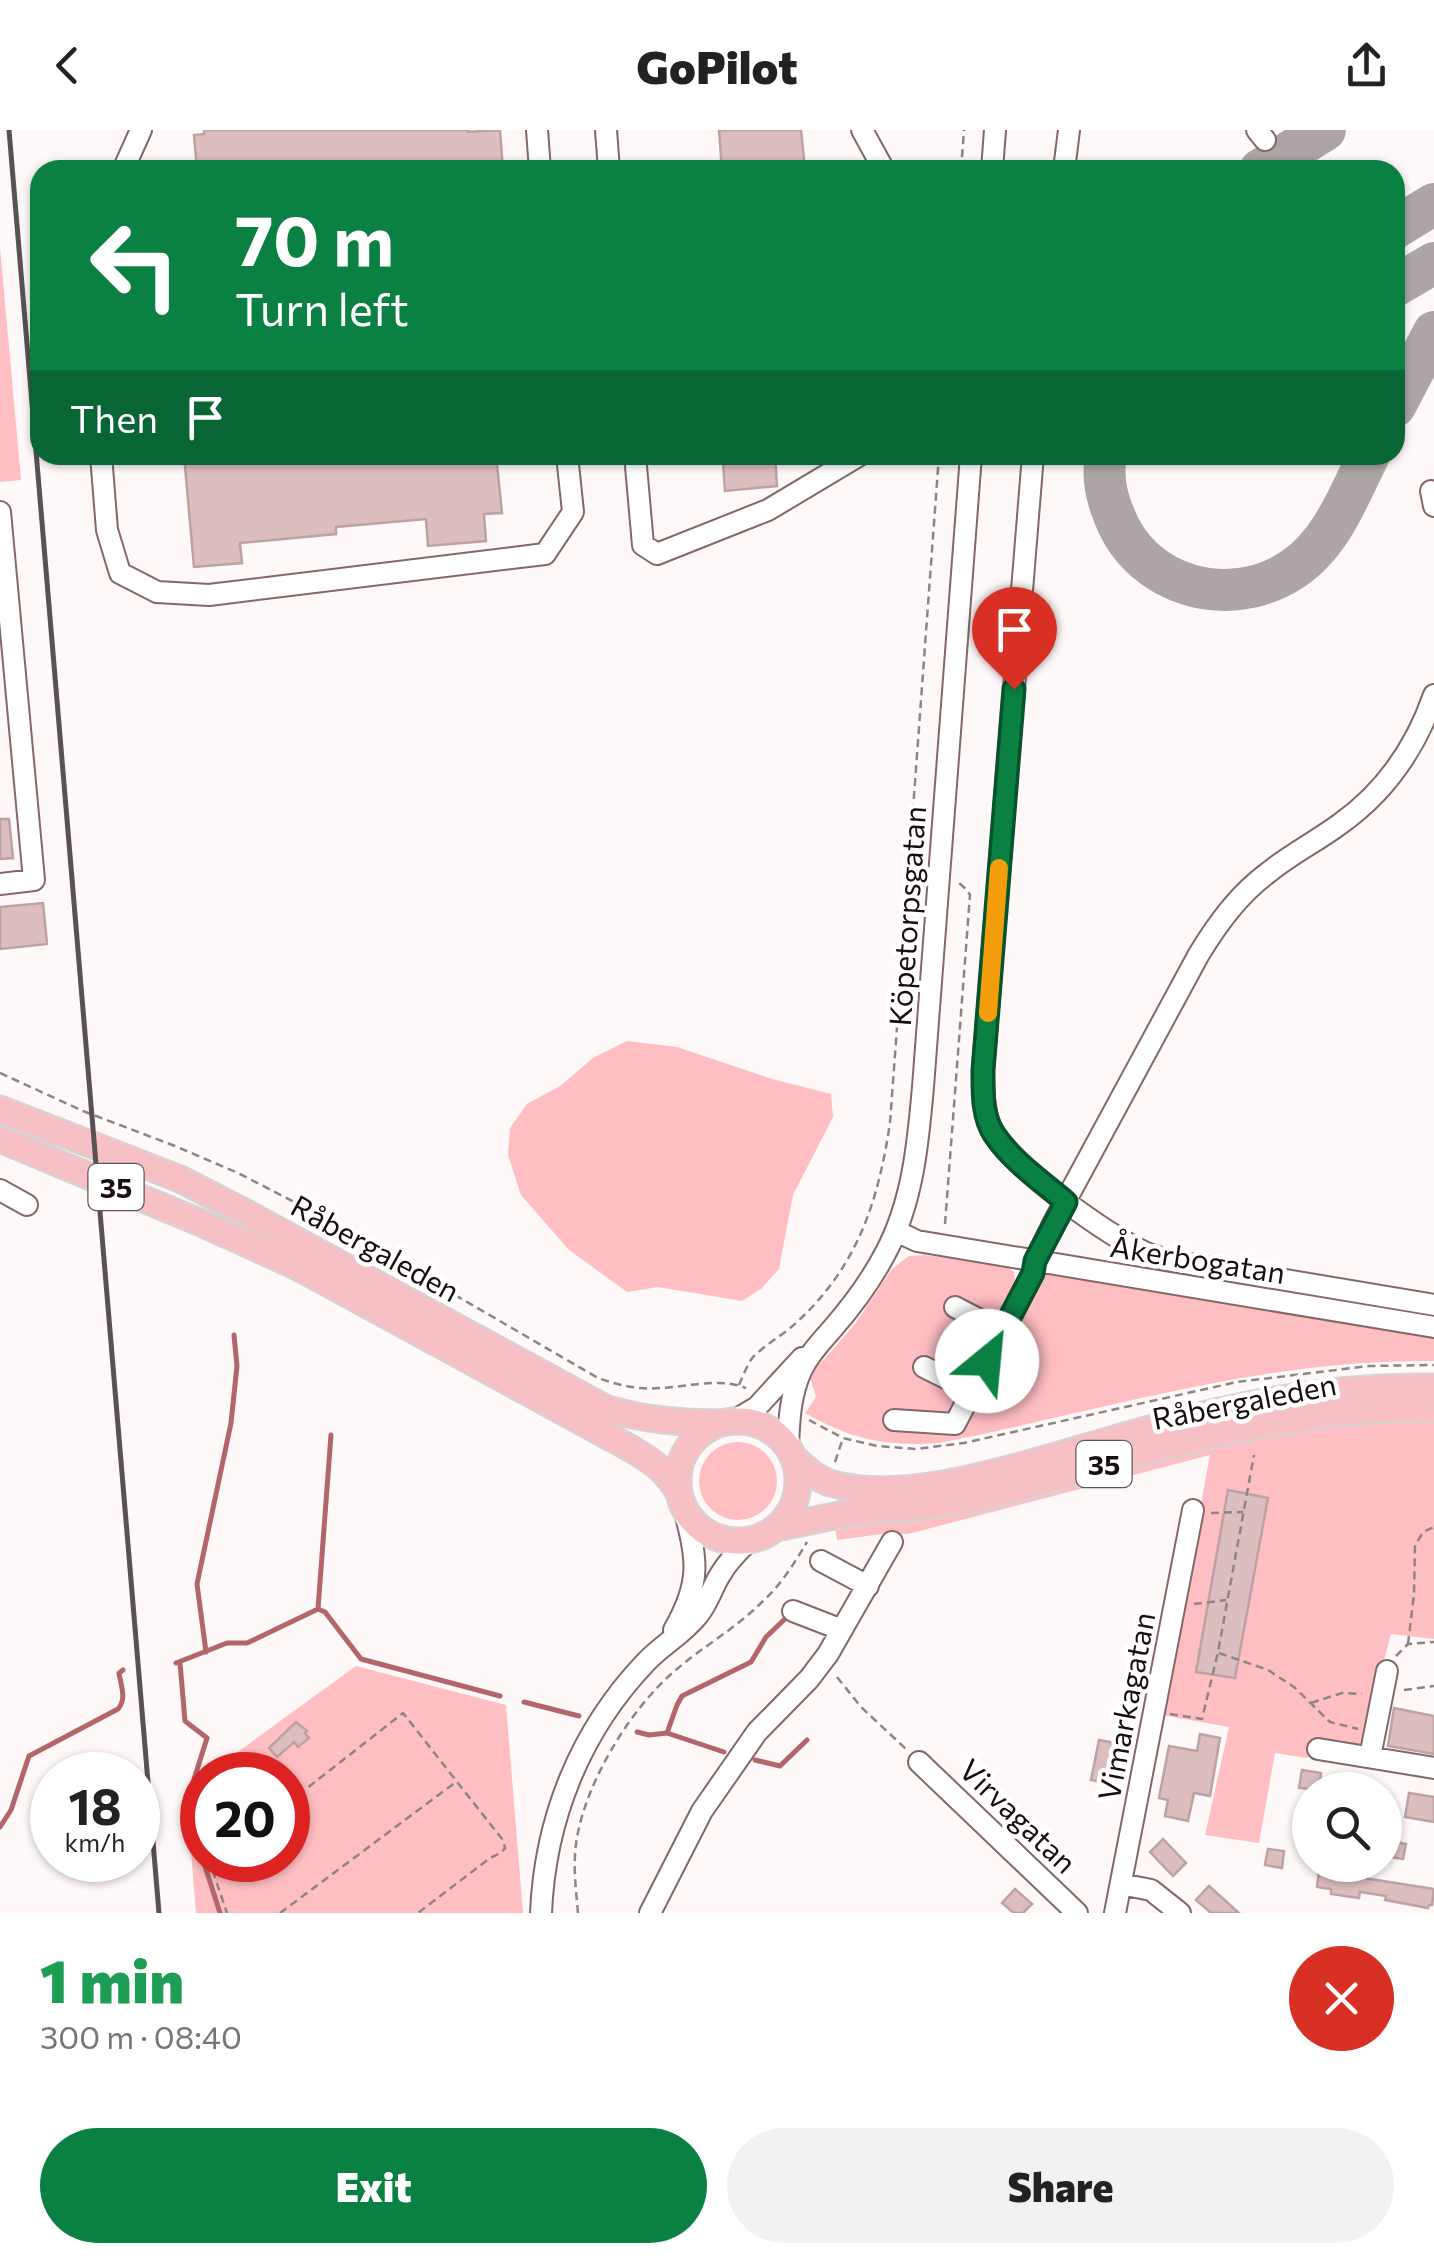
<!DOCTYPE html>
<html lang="en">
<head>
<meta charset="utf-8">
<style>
	body { margin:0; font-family:Commissioner,sans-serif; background:#f2f2f2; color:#222; height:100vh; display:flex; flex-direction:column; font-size:38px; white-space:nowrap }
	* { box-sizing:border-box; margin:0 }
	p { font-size:32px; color:#767676 }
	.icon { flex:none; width:55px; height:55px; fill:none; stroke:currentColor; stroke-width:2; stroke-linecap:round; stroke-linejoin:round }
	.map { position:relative; height:1783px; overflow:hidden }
	.details { display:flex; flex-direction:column; background:#fff; flex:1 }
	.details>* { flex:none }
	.guide { position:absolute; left:30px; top:30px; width:1375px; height:305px; border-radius:30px; box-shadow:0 2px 8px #0004; background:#0b8043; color:#fff; overflow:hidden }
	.controls { position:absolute; left:1292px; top:1642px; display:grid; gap:20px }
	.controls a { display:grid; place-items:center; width:110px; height:110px; border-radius:50%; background:#fff; box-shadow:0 2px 8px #0004; font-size:50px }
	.speed { position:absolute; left:30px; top:1622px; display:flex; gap:20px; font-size:50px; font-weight:700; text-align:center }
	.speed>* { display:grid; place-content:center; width:130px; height:130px; border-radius:50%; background:#fff; box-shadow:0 2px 8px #0004; line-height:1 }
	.speed small { font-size:25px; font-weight:400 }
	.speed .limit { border:15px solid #d22; background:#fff; color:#111 }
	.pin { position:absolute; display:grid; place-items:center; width:85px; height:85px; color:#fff; margin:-102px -42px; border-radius:50% 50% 50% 0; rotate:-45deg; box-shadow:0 0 10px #0007 }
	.pin .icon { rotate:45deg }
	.me { position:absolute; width:110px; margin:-55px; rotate:28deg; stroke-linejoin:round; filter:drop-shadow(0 0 8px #0008) }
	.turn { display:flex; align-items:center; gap:35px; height:210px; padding:0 40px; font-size:45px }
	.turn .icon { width:130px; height:130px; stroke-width:2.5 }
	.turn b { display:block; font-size:70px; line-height:85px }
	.then { display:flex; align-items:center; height:95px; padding:0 40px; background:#0003; gap:20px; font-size:38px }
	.round { display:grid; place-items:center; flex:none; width:105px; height:105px; border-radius:52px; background:#f2f2f2 }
	.overview { display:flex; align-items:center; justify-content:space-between; height:170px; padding:0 40px }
	h1 { font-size:60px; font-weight:800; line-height:75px; color:#1e9e55 }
	.button { display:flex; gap:20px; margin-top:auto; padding:20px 40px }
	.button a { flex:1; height:115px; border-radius:60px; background:#0b8043; color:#fff; font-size:40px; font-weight:800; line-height:115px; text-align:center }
	.button a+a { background:#f2f2f2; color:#222 }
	header { display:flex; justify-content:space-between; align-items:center; height:130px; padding:0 40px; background:#fff; font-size:45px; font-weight:800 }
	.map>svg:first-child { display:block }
	.green { fill:#ffbec2 }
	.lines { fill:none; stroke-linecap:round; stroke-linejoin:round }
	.stream { stroke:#b3656b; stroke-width:5 }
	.taxiway { stroke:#aca4a5; stroke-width:42 }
	.building { fill:#dcbebf; stroke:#bea1a2; stroke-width:2.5 }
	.minor-casing { stroke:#836869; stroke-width:24 }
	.major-casing { stroke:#d5d4d4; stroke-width:29 }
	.path { stroke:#8d8585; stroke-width:2.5; stroke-dasharray:8 5; stroke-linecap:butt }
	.minor { stroke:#fff; stroke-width:20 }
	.major { stroke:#f6c0c4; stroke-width:25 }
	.rail { stroke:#5a5152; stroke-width:5 }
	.route-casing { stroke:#07532c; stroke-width:25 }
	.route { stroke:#0b8043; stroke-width:18 }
	.slow { stroke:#f59e0b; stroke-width:18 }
	.labels { text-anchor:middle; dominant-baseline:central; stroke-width:9; stroke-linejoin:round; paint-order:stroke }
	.shield { fill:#fff; stroke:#5d5657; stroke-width:2.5 }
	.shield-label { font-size:28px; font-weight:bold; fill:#180e0f }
	.street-label { font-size:30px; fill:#180e0f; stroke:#fff }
</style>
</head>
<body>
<header><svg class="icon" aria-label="back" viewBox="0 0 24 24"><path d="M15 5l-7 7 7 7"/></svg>GoPilot<svg class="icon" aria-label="share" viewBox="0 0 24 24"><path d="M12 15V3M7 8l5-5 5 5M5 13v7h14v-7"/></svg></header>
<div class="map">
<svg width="1434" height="1783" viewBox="0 0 1434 1783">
	<rect width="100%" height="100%" fill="#fef8f8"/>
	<path class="green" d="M0 118 21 350 0 352Z
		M627 911 677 917 772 949 831 964 833 987 793 1065 779 1139 761 1159 742 1171 658 1157 627 1162 569 1120 521 1065 508 1025 510 998 527 974 560 956 593 928Z
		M924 1125 1008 1136 1014 1142 1016 1158 969 1247 963 1249 959 1261 961 1298 1045 1142 1434 1206V1231C1266 1228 1102 1281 939 1313 886 1317 851 1309 805 1283L816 1267 810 1247 813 1242 855 1194 892 1139 909 1126Z
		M1434 1289V1509L1391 1504 1361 1617 1317 1611 1307 1628 1275 1623 1259 1713 1205 1705 1229 1597 1162 1585 1210 1325 908 1404H882L837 1410 835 1398 962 1383 1210 1316 1286 1301 1364 1291Z
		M699 1351a39 39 0 1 1 78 0a39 39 0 1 1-78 0Z
		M356 1536 506 1575 523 1783H196L186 1659 202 1647V1730H288V1645H206Z"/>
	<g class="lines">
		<path class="stream" d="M318 1479 331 1305
			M206 1522 197 1454 231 1293 237 1236 234 1205
			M176 1533 227 1513H247L318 1479 325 1482 361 1529 500 1566
			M180 1533 185 1591 207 1608 190 1662 193 1701 202 1730
			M524 1572 579 1586
			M637 1602 649 1605 667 1603 724 1622
			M667 1603 677 1575 682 1566 751 1532 766 1507 788 1486
			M755 1630 780 1636 807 1610
			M0 1697 11 1680 29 1626 118 1579C127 1569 121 1556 119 1543L123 1540
			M203 1730 220 1783"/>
		<path class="taxiway" d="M1260 40 1325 0
			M1395 98 1434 74
			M1395 156 1434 133
			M1395 276 1434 202
			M1106 325C1102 346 1106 366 1114 385 1141 458 1231 481 1293 439 1332 413 1349 365 1369 325"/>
	</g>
	<path class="building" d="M204 0H468V2L500 0 503 40H197L194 5 204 4Z
		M719 0H801L805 40H722Z
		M184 325H496L502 383 484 384 486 411 428 416 426 389 336 397V404L240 413 242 433 194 437Z
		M746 325H775L777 356 725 361 723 331 747 328Z
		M0 689H9L13 728 0 729Z
		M43 773 47 814 0 819V777Z
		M1228 1360 1268 1368 1235 1548 1196 1542Z
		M1394 1578 1434 1586V1624L1388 1616Z
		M296 1592 307 1601 305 1603 309 1608 298 1617 294 1612 277 1627 269 1618Z
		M1200 1604 1220 1608 1210 1666 1194 1663 1188 1691 1165 1686 1168 1670 1159 1668 1169 1616 1197 1621Z
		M1099 1610 1125 1615 1117 1655 1091 1650Z
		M1302 1640 1321 1643 1319 1660 1299 1658Z
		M1409 1663 1434 1667V1692L1405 1687Z
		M1163 1709 1186 1733 1173 1746 1150 1722Z
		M1385 1710 1406 1714 1403 1729 1385 1726Z
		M1268 1719 1284 1721 1282 1738 1265 1735Z
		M1319 1741 1434 1759 1432 1775H1429L1428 1778 1385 1770 1386 1766 1360 1762 1359 1768 1331 1764V1759L1317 1757Z
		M1209 1756 1239 1783H1211L1196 1770Z
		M1015 1759 1032 1774 1023 1783H1014L1002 1773Z"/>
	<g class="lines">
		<defs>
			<path id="minor" d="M537 0 540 40
				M606 0 609 40
				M862 0 884 40
				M1257 0 1265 10
				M123 40 141 0
				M992 40 995 0
				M1064 40 1069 0
				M101 325 107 400 120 443 157 462 209 465 545 424 573 382 567 325
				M635 325 643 415 657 424 768 380 860 325
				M1033 325 983 940C983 960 983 982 992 1001 1012 1038 1104 1102 1142 1121 1151 1126 1162 1128 1172 1131L1434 1175
				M1431 361 1434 376
				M0 382 34 750 0 754
				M0 1060 27 1075
				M896 1101 917 1111 1434 1197
				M955 1177 1003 1202
				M924 1237 972 1261
				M735 1290 757 1277 802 1228
				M894 1290 955 1294 1033 1143 1035 1131 1053 1094 1199 824C1218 793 1239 764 1269 742 1291 724 1317 711 1340 694 1385 662 1416 617 1434 565
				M788 1317C789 1291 790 1266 801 1241 809 1224 821 1212 833 1198 853 1175 872 1149 886 1122 913 1071 918 1013 923 957L971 325
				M821 1431 868 1456
				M793 1481 842 1500
				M674 1500C702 1451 697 1430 684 1378
				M1318 1619 1434 1638
				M1370 1627 1387 1541
				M919 1632 1077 1783
				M1121 1754 1151 1760 1180 1783
				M541 1783C545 1689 580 1601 646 1532 662 1515 683 1504 698 1485 708 1473 712 1458 720 1445 728 1431 738 1421 750 1410
				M650 1783 702 1681 757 1602 809 1549 828 1524 892 1412
				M1115 1783 1193 1380"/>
			<path id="major" d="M0 979 180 1049 248 1084 605 1278C644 1290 681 1293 722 1293
				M0 1009 199 1092 298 1137 630 1318C653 1332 665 1339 679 1363
				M678 1351a60 60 0 1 1 120 0a60 60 0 1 1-120 0Z
				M793 1327C805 1338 815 1348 830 1353 902 1375 1013 1338 1083 1318 1139 1302 1195 1285 1253 1274 1312 1262 1374 1256 1434 1257
				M776 1398 849 1383 936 1375 973 1369C1053 1351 1132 1323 1212 1305 1285 1288 1359 1278 1434 1278"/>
		</defs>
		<use href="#minor" class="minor-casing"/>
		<use href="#major" class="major-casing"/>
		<path class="path" d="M961 40 964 0
			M0 943 83 981 175 1016 238 1043 300 1075 598 1248C618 1255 638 1260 660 1258 687 1257 720 1247 746 1258
			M945 1094 970 765 967 760 959 753
			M739 1255C743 1246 747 1235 753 1227 766 1214 783 1205 796 1193 857 1137 878 1073 890 993L939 325
			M809 1290 843 1308 877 1316 916 1319 964 1313 1237 1252 1369 1236 1434 1235
			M835 1332 843 1308
			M1211 1383 1243 1382
			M1194 1474 1226 1470
			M1408 1514 1414 1464 1415 1416 1423 1402 1434 1397
			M1219 1523 1268 1540 1294 1557 1330 1592 1358 1599
			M1396 1526 1408 1514 1434 1512
			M837 1547 861 1577 907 1620
			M1404 1560 1434 1556
			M1311 1573 1342 1563 1362 1564
			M1170 1584 1202 1589 1218 1522 1254 1325
			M288 1673 403 1583 502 1709 505 1718 501 1723 490 1728 418 1783
			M214 1730 210 1733 227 1783
			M280 1783 456 1652
			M578 1783C576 1760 573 1737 576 1714 584 1654 631 1577 677 1539 704 1516 736 1498 761 1473 780 1456 794 1434 807 1412"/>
		<use href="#minor" class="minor"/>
		<use href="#major" class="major"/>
		<path class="rail" d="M9 0 159 1783"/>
	</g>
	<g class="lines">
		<defs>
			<path id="route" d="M987 1231 1033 1143 1035 1131 1066 1072C1041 1051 1012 1031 994 1004 982 986 983 961 983 940L1014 559"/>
		</defs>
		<use href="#route" class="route-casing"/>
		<use href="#route" class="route"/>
		<path class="slow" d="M988 883 999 738"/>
	</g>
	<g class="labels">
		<g class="shield">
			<rect x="88.5" y="1034" width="55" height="46" rx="8"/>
			<rect x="1076.5" y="1311" width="55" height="46" rx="8"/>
		</g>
		<g class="shield-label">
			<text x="116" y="1057">35</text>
			<text x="1104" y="1334">35</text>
		</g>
		<g class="street-label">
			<text transform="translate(906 786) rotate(-86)">Köpetorpsgatan</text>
			<text transform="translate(376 1117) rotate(29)">Råbergaleden</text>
			<text transform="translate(1198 1128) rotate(9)">Åkerbogatan</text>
			<text transform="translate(1244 1270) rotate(-11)">Råbergaleden</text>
			<text transform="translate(1125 1576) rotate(-79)">Vimarkagatan</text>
			<text transform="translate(1019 1685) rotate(44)">Virvagatan</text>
		</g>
	</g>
</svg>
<div class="controls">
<a><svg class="icon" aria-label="search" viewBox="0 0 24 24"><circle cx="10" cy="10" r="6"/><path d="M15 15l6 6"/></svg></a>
</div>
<div class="speed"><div>18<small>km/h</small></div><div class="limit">20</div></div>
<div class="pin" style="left:1014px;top:559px;background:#d93025"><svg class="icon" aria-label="arrive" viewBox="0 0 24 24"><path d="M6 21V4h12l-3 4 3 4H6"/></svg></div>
<svg class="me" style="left:987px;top:1231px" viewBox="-20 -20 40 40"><circle r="19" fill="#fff"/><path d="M0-13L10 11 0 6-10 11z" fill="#0b8043"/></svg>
<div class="guide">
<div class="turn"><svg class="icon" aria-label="left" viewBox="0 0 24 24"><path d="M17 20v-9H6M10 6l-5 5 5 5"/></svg><div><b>70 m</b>Turn left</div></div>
<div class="then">Then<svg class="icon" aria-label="arrive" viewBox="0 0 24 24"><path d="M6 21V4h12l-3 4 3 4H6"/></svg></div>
</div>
</div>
<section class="details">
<div class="overview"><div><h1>1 min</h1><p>300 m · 08:40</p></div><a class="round" style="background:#d93025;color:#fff"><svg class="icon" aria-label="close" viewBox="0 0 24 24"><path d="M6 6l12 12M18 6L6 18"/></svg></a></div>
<div class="button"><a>Exit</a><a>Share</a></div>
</section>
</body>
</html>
